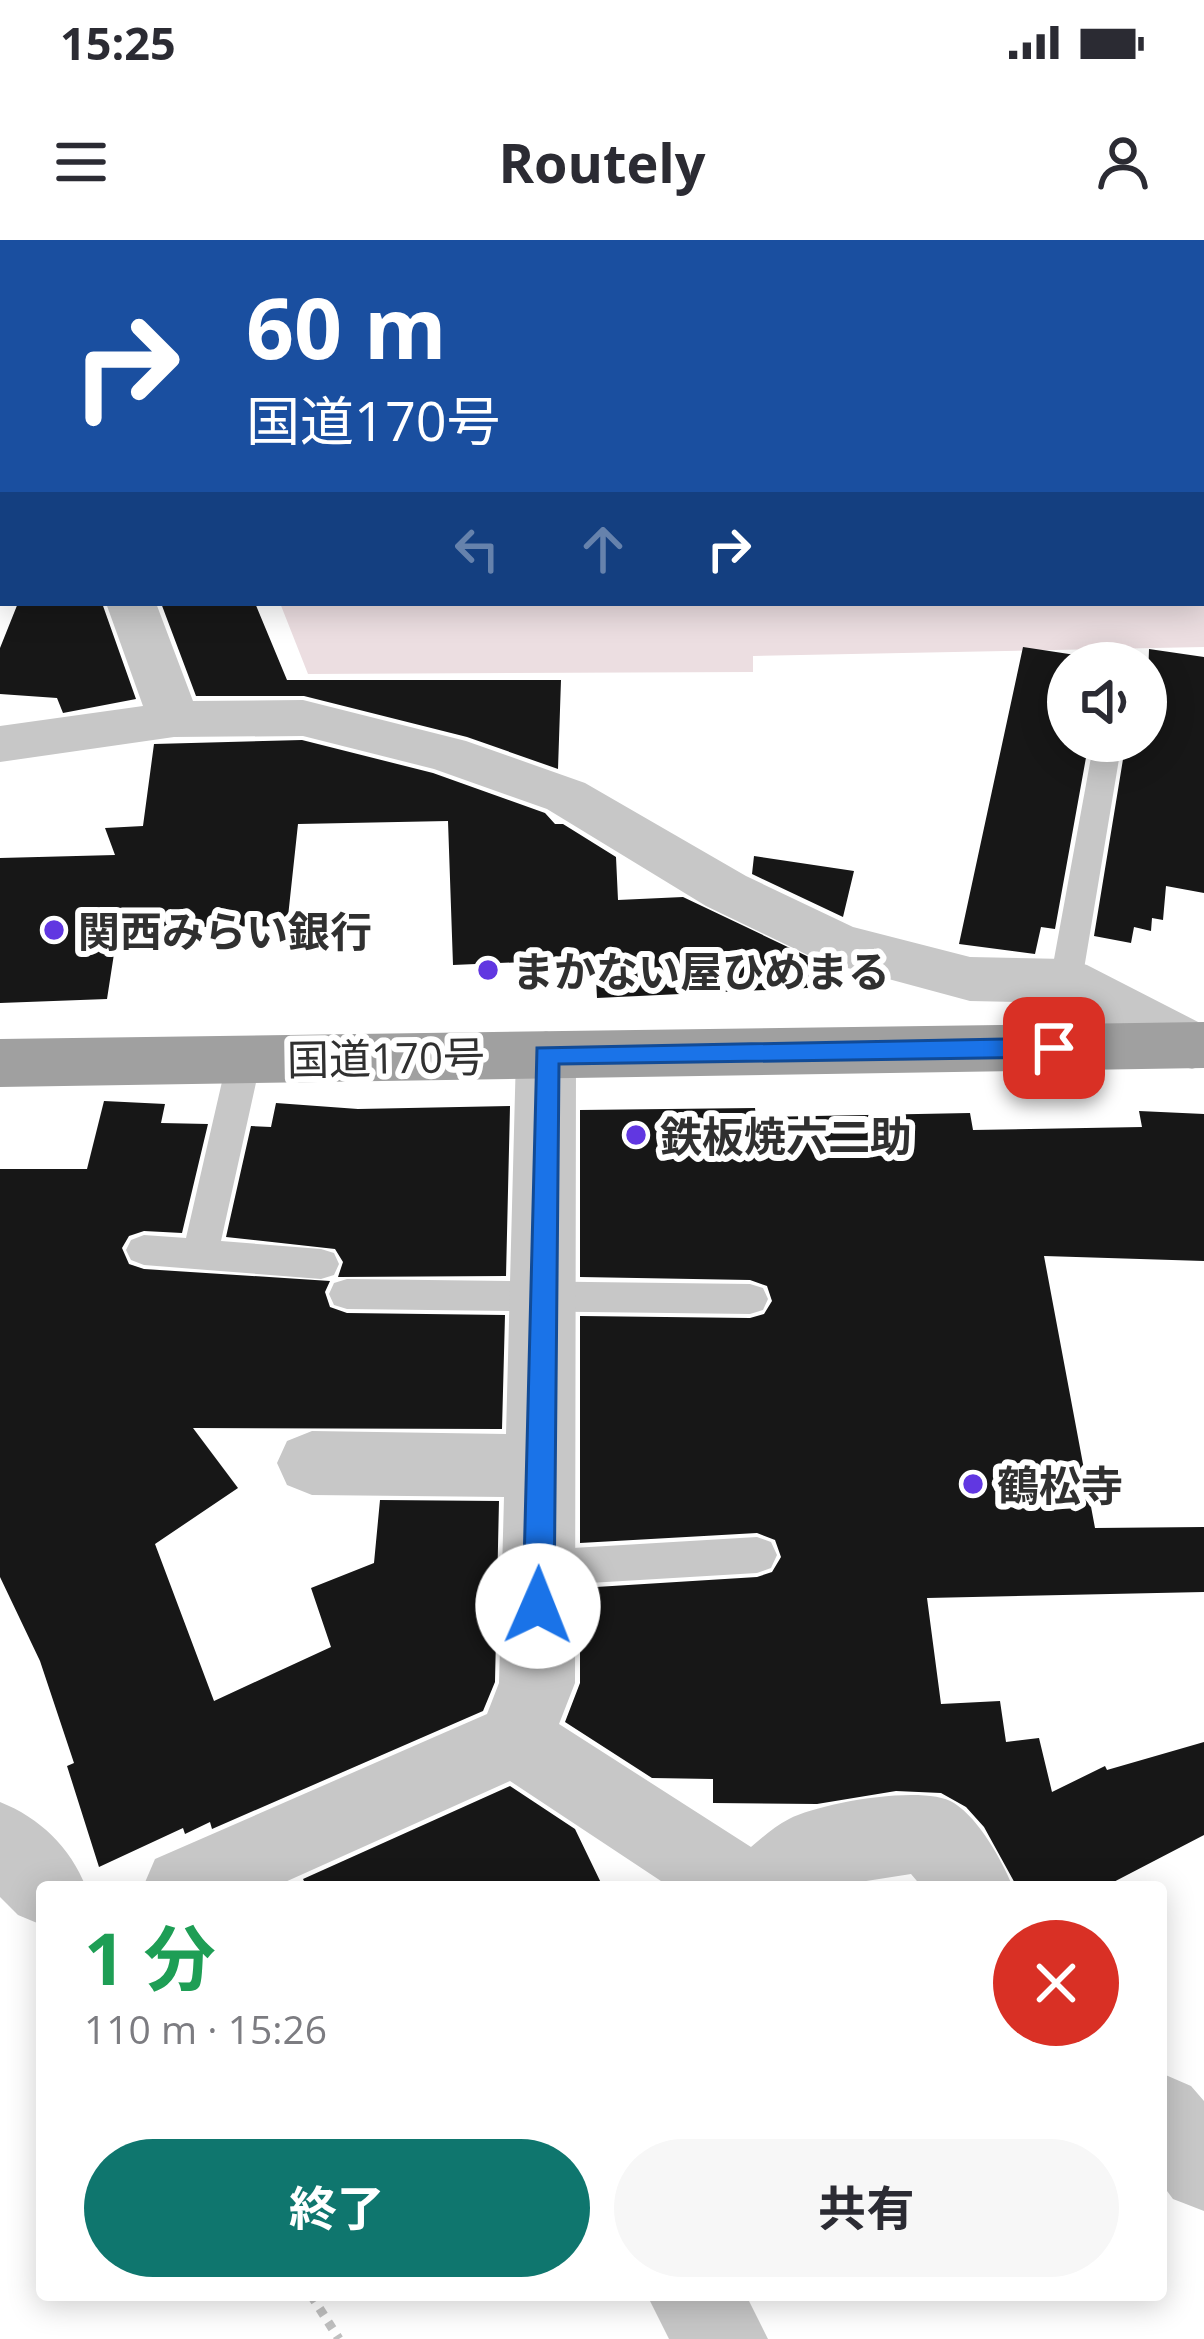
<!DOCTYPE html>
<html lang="ja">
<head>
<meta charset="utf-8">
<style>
	body { margin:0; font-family:"Open Sans","Noto Sans JP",sans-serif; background:#f7f7f7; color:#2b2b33; height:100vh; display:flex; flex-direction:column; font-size:45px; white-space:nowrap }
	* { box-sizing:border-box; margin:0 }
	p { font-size:39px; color:#7c7c81 }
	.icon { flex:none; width:66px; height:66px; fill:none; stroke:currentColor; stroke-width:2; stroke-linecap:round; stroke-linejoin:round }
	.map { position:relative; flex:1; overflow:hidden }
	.sheet { position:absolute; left:36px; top:1641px; width:1131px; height:420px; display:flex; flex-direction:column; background:#fff; border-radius:12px; box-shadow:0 6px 30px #0003 }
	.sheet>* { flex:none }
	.guide { position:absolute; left:0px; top:0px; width:1206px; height:366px; box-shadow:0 6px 30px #0003; background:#1a4fa0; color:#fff; overflow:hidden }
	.fabs { position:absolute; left:1047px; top:402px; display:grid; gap:24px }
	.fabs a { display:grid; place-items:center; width:120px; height:120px; border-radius:50%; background:#fff; box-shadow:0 6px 30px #0003; font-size:60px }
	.pin { position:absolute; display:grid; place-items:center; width:102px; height:102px; color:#fff; margin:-51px; border-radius:24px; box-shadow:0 6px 18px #0006 }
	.me { position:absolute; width:132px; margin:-66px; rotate:1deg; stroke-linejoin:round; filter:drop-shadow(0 0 9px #0008) }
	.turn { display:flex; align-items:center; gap:42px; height:252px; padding:0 48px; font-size:54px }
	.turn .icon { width:156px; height:156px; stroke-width:2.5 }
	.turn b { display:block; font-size:84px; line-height:102px }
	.lanes { display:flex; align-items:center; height:114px; padding:0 48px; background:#0003; justify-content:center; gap:60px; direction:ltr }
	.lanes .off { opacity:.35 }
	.round { display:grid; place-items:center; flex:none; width:126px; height:126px; border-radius:63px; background:#f7f7f7 }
	.overview { display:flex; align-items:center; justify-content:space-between; height:204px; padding:0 48px }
	h1 { font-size:72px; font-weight:700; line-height:90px; color:#1e9e55 }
	.cta { display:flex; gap:24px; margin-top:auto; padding:24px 48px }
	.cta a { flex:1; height:138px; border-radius:72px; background:#0f766e; color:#fff; font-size:48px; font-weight:700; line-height:138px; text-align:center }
	.cta a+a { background:#f7f7f7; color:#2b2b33 }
	.status { display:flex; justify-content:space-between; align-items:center; height:84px; padding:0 60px; background:#fff; direction:ltr }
	.status svg { height:33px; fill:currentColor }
	header { display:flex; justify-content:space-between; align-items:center; height:156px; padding:0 48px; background:#fff; font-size:54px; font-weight:700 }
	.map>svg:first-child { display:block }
	.green { fill:#ecdee1 }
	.building { fill:#171717 }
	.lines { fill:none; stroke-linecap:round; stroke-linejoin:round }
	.path { stroke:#c0c0c0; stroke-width:9; stroke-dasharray:8 8; stroke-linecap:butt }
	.service { fill:#c7c7c7; fill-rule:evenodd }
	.minor { fill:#c7c7c7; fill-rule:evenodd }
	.trunk { fill:#a0a0a0; fill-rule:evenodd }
	.route { fill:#1a73e8; stroke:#114b97; stroke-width:3 }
	.poi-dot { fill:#6137e1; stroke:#fff; stroke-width:4.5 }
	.labels { text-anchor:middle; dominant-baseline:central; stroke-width:12; stroke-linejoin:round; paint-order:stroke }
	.poi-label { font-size:42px; font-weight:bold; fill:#303030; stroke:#fff; text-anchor:start }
	.street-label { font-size:42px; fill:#303030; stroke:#fff }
</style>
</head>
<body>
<div class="status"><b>15:25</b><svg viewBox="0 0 49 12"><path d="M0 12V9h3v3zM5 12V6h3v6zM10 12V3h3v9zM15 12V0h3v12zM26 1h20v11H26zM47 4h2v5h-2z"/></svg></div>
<header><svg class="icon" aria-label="menu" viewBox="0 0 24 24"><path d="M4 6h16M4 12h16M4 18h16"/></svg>Routely<svg class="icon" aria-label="person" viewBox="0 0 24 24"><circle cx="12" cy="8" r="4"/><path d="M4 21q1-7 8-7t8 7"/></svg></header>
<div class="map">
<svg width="1204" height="2099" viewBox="0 0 1204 2099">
	<rect width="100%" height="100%" fill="#fff"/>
	<path class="green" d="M1204 134V407L753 416V432L308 434 280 363H1203Z"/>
	<path class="building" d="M18 363H102L136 459 63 473 57 458 0 454V408Z
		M161 363H255L287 440H561L558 529 467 497 304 456H196Z
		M1023 407 1128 423H1068V501H1089L1055 689 1041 687 1035 714 959 704Z
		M1149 409 1204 417V653L1166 646 1163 680 1152 678 1151 691 1134 687 1131 703 1094 696 1126 501H1146Z
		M302 500 433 533 545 573 555 584H563L616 617 618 660 683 657 832 728 828 747 597 758 595 719 453 725 448 581 298 584 287 686 118 688 107 759 0 763V618L115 615 105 588 143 586 154 504Z
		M754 616 854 631 843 677 752 634Z
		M104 861 165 864 161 883 208 884 182 993 144 991 129 996 122 1008 129 1024 144 1029 330 1041 325 1052 330 1067 347 1073 505 1075 502 1189 193 1188 238 1248 155 1304 214 1461 331 1407 311 1348 374 1323 380 1260 499 1261 495 1442 483 1471 212 1589 210 1582 185 1594 183 1588 99 1627 67 1526 74 1523 40 1421 0 1337V929H87Z
		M276 863 358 869 510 866 506 1036 338 1037 343 1022 335 1009 226 997 251 886 271 887Z
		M755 868 756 877 970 873 973 890 1142 887 1139 871 1204 874V1021L1044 1016 1095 1288 1204 1287V1352L927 1358 941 1464 1000 1461 1006 1502 1039 1498 1052 1552 1105 1526 1107 1530 1204 1502V1595L1104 1647H1017L984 1587 966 1567 941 1553 896 1551 817 1564 713 1563V1539L652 1538 565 1482 580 1443V1348L757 1337 772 1332 781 1317 775 1300 757 1293 580 1303V1076L750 1078 764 1074 772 1061 767 1046 750 1040 580 1037V870Z
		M510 1546 575 1589 603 1647H307L303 1639Z"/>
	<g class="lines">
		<path class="path" d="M311 2055 339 2099"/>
		<path class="service" d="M1094 501H1122L1082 741 1077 750H1055L1050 741Z
			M244 807 256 811 261 820 221 1001 321 1009 334 1013 339 1024 334 1035 321 1039 144 1025 131 1020 126 1010 131 1000 144 995 186 998 227 820 232 811Z
			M347 1039 750 1044 763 1048 768 1059 763 1070 750 1074 347 1069 334 1065 329 1054 334 1043Z
			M757 1297 771 1302 777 1315 771 1328 757 1333 539 1346 525 1341 519 1328 525 1315 539 1310Z"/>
		<path class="minor" d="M798 0H855L857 3H800Z
			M1203 46H1204V73H1203Z
			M3 104V130L0 131V105Z
			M106 363H156L193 461 303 460 466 501 585 543 746 636 853 687 970 717 1066 719 1087 725 1204 785V825L1192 829 1171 823 1057 763 970 761 818 720 706 666 547 569 434 529 303 496 174 497 0 522V486L143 466Z
			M546 791 567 798 576 815 575 1443 559 1484 751 1607C763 1597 775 1586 789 1579 820 1563 924 1544 954 1563 980 1580 1001 1619 1013 1647H922L911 1634 828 1647H670L510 1541 274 1647H143L155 1619 487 1474 499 1443 504 1257 312 1255 287 1245 277 1223 287 1201 312 1191 506 1194 516 815 525 798Z
			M0 1562C40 1578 70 1607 86 1647H42V1685L18 1675 0 1657Z
			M1161 1833 1191 1846 1204 1861V1971L1173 1959 1161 1943Z
			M647 2055H746L768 2099H669Z"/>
		<path class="trunk" d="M1204 782V828L0 847V799Z"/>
	</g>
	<path class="route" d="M1054 798 1066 808 1054 817 559 824 554 1366 549 1376 538 1381 528 1376 523 1366 537 808Z"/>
	<g class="poi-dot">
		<circle cx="54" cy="690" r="12"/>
		<circle cx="488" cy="730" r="12"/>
		<circle cx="636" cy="895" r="12"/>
		<circle cx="973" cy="1244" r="12"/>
	</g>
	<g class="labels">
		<g class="poi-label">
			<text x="78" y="690">関西みらい銀行</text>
			<text x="512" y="730">まかない屋ひめまる</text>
			<text x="660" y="895">鉄板焼六二助</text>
			<text x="997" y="1244">鶴松寺</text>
		</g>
		<g class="street-label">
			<text transform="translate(386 817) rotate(-1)">国道170号</text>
		</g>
	</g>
</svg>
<div class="fabs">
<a><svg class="icon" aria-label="sound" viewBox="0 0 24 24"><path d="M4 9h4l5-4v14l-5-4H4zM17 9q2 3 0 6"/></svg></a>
</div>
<div class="pin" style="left:1054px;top:808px;background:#d93025"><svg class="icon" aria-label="arrive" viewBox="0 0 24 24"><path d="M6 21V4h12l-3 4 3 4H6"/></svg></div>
<svg class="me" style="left:538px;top:1366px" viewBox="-20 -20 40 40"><circle r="19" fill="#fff"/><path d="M0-13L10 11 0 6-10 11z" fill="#1a73e8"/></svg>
<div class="guide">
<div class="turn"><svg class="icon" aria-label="right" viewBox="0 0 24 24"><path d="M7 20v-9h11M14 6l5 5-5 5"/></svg><div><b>60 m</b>国道170号</div></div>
<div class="lanes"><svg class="icon off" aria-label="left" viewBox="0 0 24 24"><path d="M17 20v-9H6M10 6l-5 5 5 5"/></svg><svg class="icon off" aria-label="ahead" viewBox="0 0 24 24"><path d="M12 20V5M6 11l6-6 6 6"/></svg><svg class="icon" aria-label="right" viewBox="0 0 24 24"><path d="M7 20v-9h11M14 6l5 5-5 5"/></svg></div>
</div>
<section class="sheet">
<div class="overview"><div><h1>1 分</h1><p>110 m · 15:26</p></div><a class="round" style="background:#d93025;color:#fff"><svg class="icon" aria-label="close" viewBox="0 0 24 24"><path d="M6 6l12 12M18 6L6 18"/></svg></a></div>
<div class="cta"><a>終了</a><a>共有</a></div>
</section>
</div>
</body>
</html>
